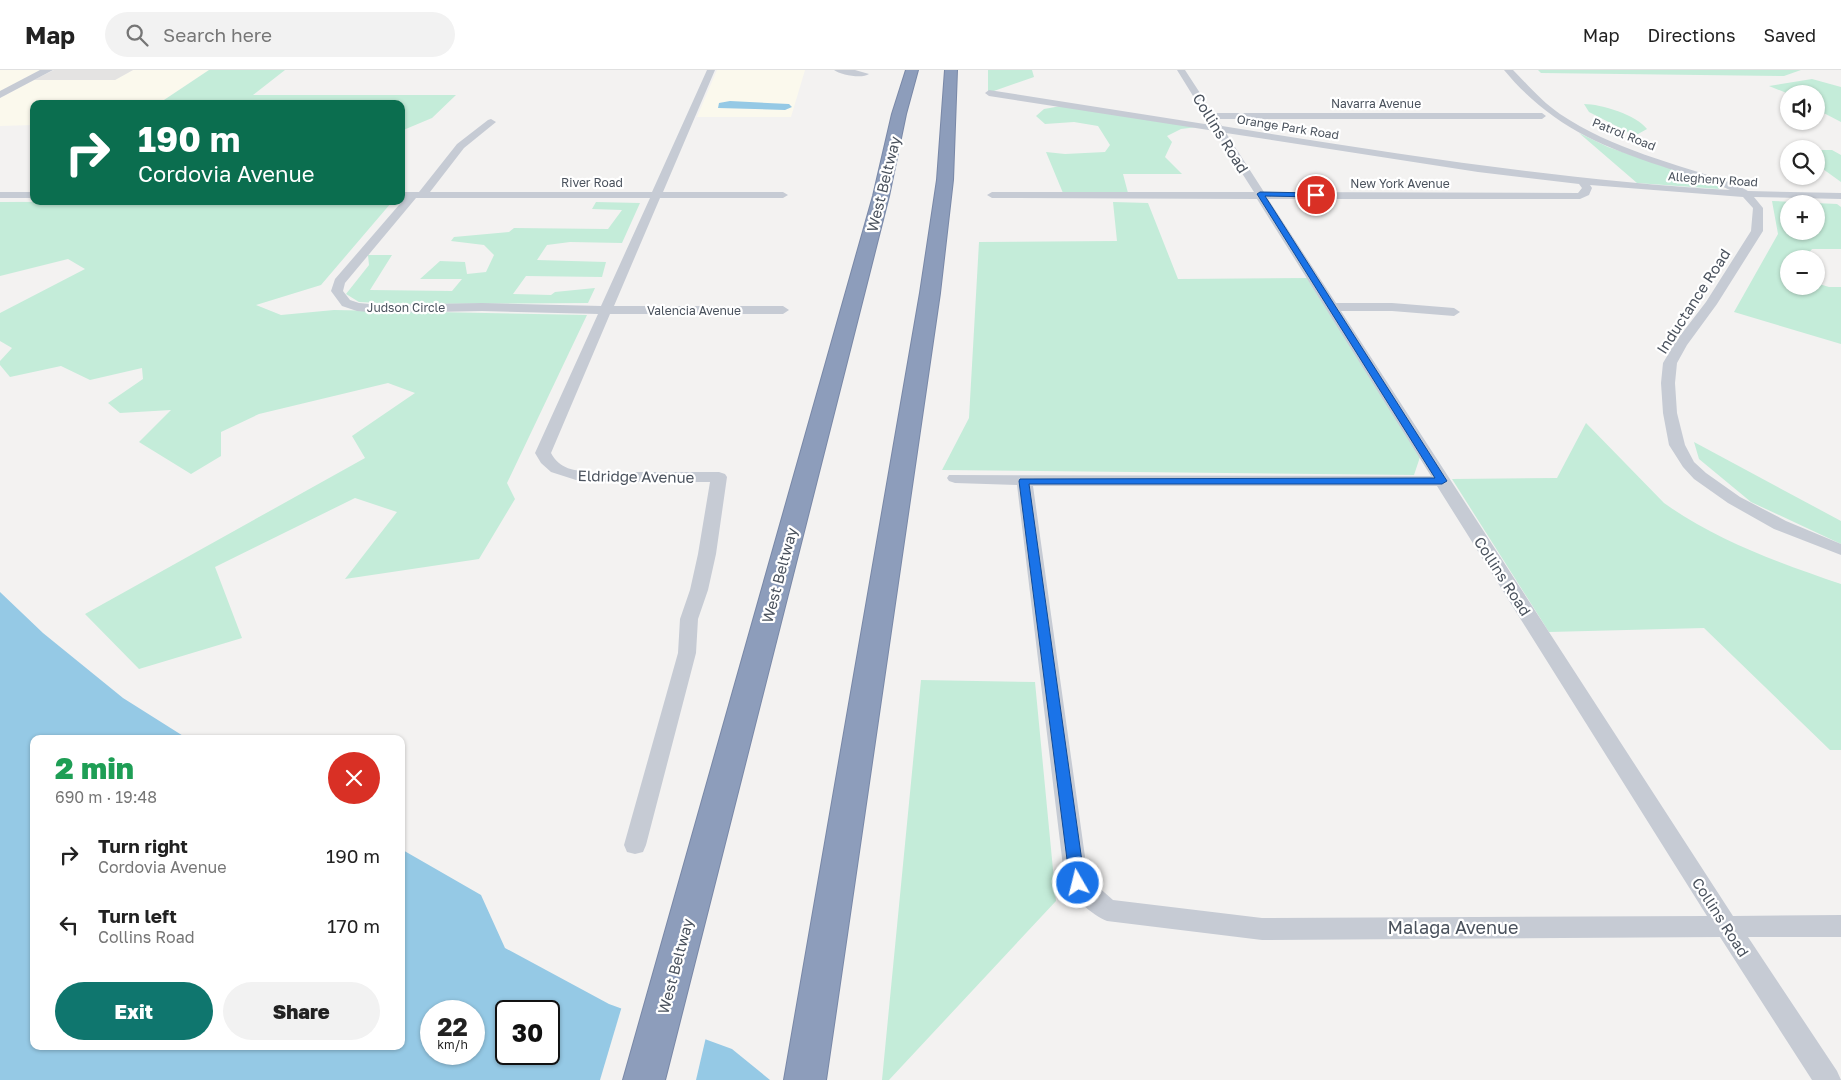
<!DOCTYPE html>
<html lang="en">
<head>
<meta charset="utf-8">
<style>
	body { margin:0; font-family:"Golos Text",sans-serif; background:#f2f2f2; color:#222; height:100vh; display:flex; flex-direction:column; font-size:19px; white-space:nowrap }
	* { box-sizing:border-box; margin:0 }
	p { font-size:16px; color:#767676 }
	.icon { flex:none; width:28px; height:28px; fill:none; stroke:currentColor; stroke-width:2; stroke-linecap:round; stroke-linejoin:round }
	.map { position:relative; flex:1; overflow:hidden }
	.panel { position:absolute; left:30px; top:665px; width:375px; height:315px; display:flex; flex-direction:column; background:#fff; border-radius:10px; box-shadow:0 1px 4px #0004 }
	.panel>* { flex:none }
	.guide { position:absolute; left:30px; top:30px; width:375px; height:105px; border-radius:10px; box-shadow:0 1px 4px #0004; background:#0b6e4f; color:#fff; overflow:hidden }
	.controls { position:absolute; left:1780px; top:15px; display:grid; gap:10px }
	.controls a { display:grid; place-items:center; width:45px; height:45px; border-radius:50%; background:#fff; box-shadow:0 1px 4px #0004; font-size:25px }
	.speed { position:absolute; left:420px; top:930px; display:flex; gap:10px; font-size:25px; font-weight:700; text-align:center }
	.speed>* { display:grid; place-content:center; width:65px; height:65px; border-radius:50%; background:#fff; box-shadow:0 1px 4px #0004; line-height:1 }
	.speed small { font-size:12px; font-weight:400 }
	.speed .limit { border:2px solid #111; border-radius:8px; background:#fff; color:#111 }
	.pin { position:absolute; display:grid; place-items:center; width:42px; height:42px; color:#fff; margin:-21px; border:2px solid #fff; border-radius:50%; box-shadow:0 1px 5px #0007 }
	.me { position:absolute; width:55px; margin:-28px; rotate:352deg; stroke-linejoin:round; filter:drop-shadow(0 0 4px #0008) }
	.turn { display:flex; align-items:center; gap:18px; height:105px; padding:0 25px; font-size:22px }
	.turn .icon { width:65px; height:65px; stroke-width:2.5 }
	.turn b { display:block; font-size:35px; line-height:42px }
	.round { display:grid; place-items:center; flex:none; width:52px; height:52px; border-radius:26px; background:#f2f2f2 }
	.headline { display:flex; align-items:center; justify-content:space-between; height:85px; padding:0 25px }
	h1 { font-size:30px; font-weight:800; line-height:38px; color:#1e9e55 }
	.cta { display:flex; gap:10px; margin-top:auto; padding:10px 25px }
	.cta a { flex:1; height:58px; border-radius:30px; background:#0f766e; color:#fff; font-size:20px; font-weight:800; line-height:58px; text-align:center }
	.cta a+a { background:#f2f2f2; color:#222 }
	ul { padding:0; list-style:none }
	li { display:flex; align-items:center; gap:15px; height:70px; padding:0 25px }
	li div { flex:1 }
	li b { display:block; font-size:19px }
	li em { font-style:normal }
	header { display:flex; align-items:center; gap:30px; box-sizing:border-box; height:70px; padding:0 25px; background:#fff; border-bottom:1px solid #e0e0e0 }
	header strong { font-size:24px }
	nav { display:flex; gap:28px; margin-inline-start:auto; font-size:18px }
	.search { width:350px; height:45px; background:#f2f2f2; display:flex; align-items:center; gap:12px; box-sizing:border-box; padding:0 18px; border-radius:28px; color:#767676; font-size:19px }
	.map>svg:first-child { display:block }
	.commercial { fill:#fbf9ed }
	.education { fill:#e4e3e2 }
	.green { fill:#c4ecd9; fill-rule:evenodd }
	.water { fill:#95c9e5; fill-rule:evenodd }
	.pier { fill:#f3f2f1 }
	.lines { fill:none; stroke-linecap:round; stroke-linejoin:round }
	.motorway-casing { stroke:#7988a7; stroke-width:2 }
	.minor { fill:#c6cbd4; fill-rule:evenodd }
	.tertiary { fill:#c6cbd4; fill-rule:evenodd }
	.motorway { fill:#8d9dbb; fill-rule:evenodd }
	.route { fill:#1a73e8; stroke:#114b97 }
	.labels { text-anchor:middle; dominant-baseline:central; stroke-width:4.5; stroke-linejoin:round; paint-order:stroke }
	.far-street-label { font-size:12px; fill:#4a525d; stroke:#fff }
	.street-label { font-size:15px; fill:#4a525d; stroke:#fff }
	.near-street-label { font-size:18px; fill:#4a525d; stroke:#fff }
</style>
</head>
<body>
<header>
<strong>Map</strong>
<div class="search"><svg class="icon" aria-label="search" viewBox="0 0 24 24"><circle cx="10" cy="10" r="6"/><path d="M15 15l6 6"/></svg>Search here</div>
<nav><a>Map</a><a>Directions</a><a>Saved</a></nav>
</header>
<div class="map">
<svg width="1841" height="1010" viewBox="0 0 1841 1010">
	<rect width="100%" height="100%" fill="#f3f2f1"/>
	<path class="commercial" d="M0 0H44L0 23Z
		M133 0H209L158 34H34V55L0 56V28L34 10H115Z
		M717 0H805L791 47H697Z"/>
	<path class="education" d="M54 0H133L115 10H34Z"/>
	<path class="green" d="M209 0H285L253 25H456L432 48 401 61V34H158Z
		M988 0H1032L1034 7 991 22 988 21Z
		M1538 0H1801L1784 6 1541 3Z
		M1812 9 1841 17V52L1816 39V24H1789L1769 16Z
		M1584 34C1601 34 1637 45 1647 59L1638 64 1630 63 1589 42Z
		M1061 36 1197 57 1181 59 1167 66 1172 72 1165 87 1182 104H1123L1128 123H1063L1046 82 1065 84 1105 82 1110 75 1098 56 1074 52 1045 54 1036 46 1044 39Z
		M1579 63 1608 77 1724 117 1719 119 1637 113Z
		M1816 80H1832L1841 85V112L1816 94Z
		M307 131 391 133 321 215 256 235 281 245 334 240 587 245 507 413 515 429 479 489 345 509 397 442 355 428 215 497 242 568 139 599 85 544 365 388 352 366 415 323 388 313 259 344 221 362V386L191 404 139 372 171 340 120 343 108 333 143 309 142 298 90 310 61 296 10 307 0 295V291L12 278 0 271V243L85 199 68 189 0 206V132Z
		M1772 131 1837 134 1841 137V179H1812L1804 189H1789V216H1816V213L1829 217H1841V274L1734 242 1778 164ZM1789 134H1816V161H1789Z
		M596 132 640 133 622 173 570 172 547 175 537 190 606 192 602 207 526 206 513 224 551 225 555 222 595 218 588 233 399 234 359 232 346 224 369 195 368 185H392L370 220 452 221 462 209H420L440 191 465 192 467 204 486 202 494 185 484 175 451 171 454 167 509 162 514 158 608 159 622 140 592 139Z
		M1113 132 1148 133 1178 209 1307 208 1420 387 1414 405 942 400 969 348 979 172 1117 171Z
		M1586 353 1664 433C1717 471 1780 493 1841 514V680H1830L1704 558 1549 562 1452 409 1557 408Z
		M1694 372 1841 451V474L1751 432 1699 389Z
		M921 610 1035 612 1056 831 889 1010H882Z"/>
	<path class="water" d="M730 31 789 34 792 37 785 40 718 38 719 33Z
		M0 522 43 563 123 628 188 669H34V976H401V779L481 825 505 878 609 934 732 979 770 1010H0ZM431 941H474V984H431ZM506 941H549V984H506Z"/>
	<path class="pier" d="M622 936 706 967 696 1010H600Z"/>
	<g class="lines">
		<defs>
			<path id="motorway" d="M906 0H918L906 44 889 126 665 1010H623L873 126 892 44Z
				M945 0H957L953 110 940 223 826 1010H784L920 223 937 110Z"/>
		</defs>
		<use href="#motorway" class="motorway-casing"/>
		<path class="minor" d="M707 0H715L663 122H783L788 125 783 128H660L614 236H783L789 240 783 244H610L551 383C559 399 575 401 591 402H719L725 404 727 407 716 484 708 520 698 549 696 583 646 775 643 782 635 784 627 782 624 775 678 583 680 549 690 520 698 484 710 412H591L576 410 551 402 541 393 535 383 598 244 482 241 380 243 357 241 342 236 331 221 335 209 405 128H401V122H419L457 74 488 50 491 49 496 52 464 78 430 122H652ZM416 128H650L601 236 482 233 380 235 359 233 350 230 343 221 345 213Z
			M834 0H855L869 4C862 9 841 5 834 0Z
			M1177 0H1185L1213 43H1542L1546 46 1542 49H1217L1222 56C1391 83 1559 110 1730 120 1709 109 1684 104 1661 96 1597 75 1548 53 1504 0H1513C1528 15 1542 32 1560 44 1612 79 1676 94 1735 114L1748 121 1841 123V129L1754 127 1763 138V161L1717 234 1687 275 1677 293 1675 313 1677 343 1685 375 1694 392 1706 403 1740 427 1786 451 1841 474V485L1774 459 1728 433 1694 409 1683 397 1669 375 1663 343 1661 313 1663 293 1676 271 1706 232 1751 161 1753 138 1743 127 1590 115 1592 118 1589 125 1580 129H1268L1336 233H1392L1454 238 1460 242 1454 246 1392 241H1341L1733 846 1841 845V867H1748L1837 1001 1841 1010H1812L1720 867 1262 870 1107 851C1092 845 1072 827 1065 813L1017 415 955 413 949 411 947 408 949 405 1431 406 1257 129 992 128 987 125 992 122H1254L1215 61 989 26 985 23 989 20 1211 55ZM1226 63 1478 102 1579 114 1582 118 1578 123 1264 122ZM1033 416H1437L1707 846 1262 848 1113 830 1088 808Z
			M0 122H34V128H0Z"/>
		<path class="tertiary" d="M40 0H53L0 28V21Z"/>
		<use href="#motorway" class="motorway"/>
	</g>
	<path class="route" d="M1260 122 1316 123 1320 125 1316 127 1265 126 1447 411 1442 414H1029L1085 813 1083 818 1078 820 1072 818 1070 813 1019 411 1020 409 1435 408 1257 124Z"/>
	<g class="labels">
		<g class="far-street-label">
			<text x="1376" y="33">Navarra Avenue</text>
			<text transform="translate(1288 57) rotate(9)">Orange Park Road</text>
			<text transform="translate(1624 64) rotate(22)">Patrol Road</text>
			<text transform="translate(1713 109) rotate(4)">Allegheny Road</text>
			<text x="592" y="112">River Road</text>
			<text x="1400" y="113">New York Avenue</text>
			<text x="406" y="237">Judson Circle</text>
			<text x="694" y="240">Valencia Avenue</text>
		</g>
		<g class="street-label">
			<text transform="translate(1221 63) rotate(58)">Collins Road</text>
			<text transform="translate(883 114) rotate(-76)">West Beltway</text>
			<text transform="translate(1693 231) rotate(-57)">Inductance Road</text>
			<text transform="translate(636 406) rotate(1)">Eldridge Avenue</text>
			<text transform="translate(779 505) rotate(-75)">West Beltway</text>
			<text transform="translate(1503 506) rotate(57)">Collins Road</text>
			<text transform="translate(1721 847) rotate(57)">Collins Road</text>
			<text transform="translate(675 896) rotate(-75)">West Beltway</text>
		</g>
		<g class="near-street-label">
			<text x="1453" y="857">Malaga Avenue</text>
		</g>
	</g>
</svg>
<div class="controls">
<a><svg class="icon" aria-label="sound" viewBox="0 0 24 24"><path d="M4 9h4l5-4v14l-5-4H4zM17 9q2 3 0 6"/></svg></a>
<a><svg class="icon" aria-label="search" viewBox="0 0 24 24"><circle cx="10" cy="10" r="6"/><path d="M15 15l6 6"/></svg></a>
<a>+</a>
<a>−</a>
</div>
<div class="speed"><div>22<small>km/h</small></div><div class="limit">30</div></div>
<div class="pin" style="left:1316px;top:125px;background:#d93025"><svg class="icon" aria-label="arrive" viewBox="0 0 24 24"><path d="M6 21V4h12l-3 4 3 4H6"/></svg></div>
<svg class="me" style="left:1078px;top:813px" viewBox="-20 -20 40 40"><circle r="17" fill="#1a73e8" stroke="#fff" stroke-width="3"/><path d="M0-11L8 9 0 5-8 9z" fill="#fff"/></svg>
<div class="guide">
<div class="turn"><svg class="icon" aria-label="right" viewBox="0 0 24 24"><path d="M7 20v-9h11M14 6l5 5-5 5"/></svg><div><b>190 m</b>Cordovia Avenue</div></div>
</div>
<section class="panel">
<div class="headline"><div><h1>2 min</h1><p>690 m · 19:48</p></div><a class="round" style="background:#d93025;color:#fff"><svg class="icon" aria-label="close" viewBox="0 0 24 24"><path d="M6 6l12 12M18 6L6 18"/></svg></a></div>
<ul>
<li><svg class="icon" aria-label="right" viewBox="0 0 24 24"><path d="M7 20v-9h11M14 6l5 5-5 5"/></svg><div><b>Turn right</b><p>Cordovia Avenue</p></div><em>190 m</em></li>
<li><svg class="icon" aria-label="left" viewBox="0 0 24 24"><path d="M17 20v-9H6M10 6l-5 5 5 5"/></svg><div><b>Turn left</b><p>Collins Road</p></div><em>170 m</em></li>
</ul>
<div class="cta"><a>Exit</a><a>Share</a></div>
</section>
</div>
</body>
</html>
